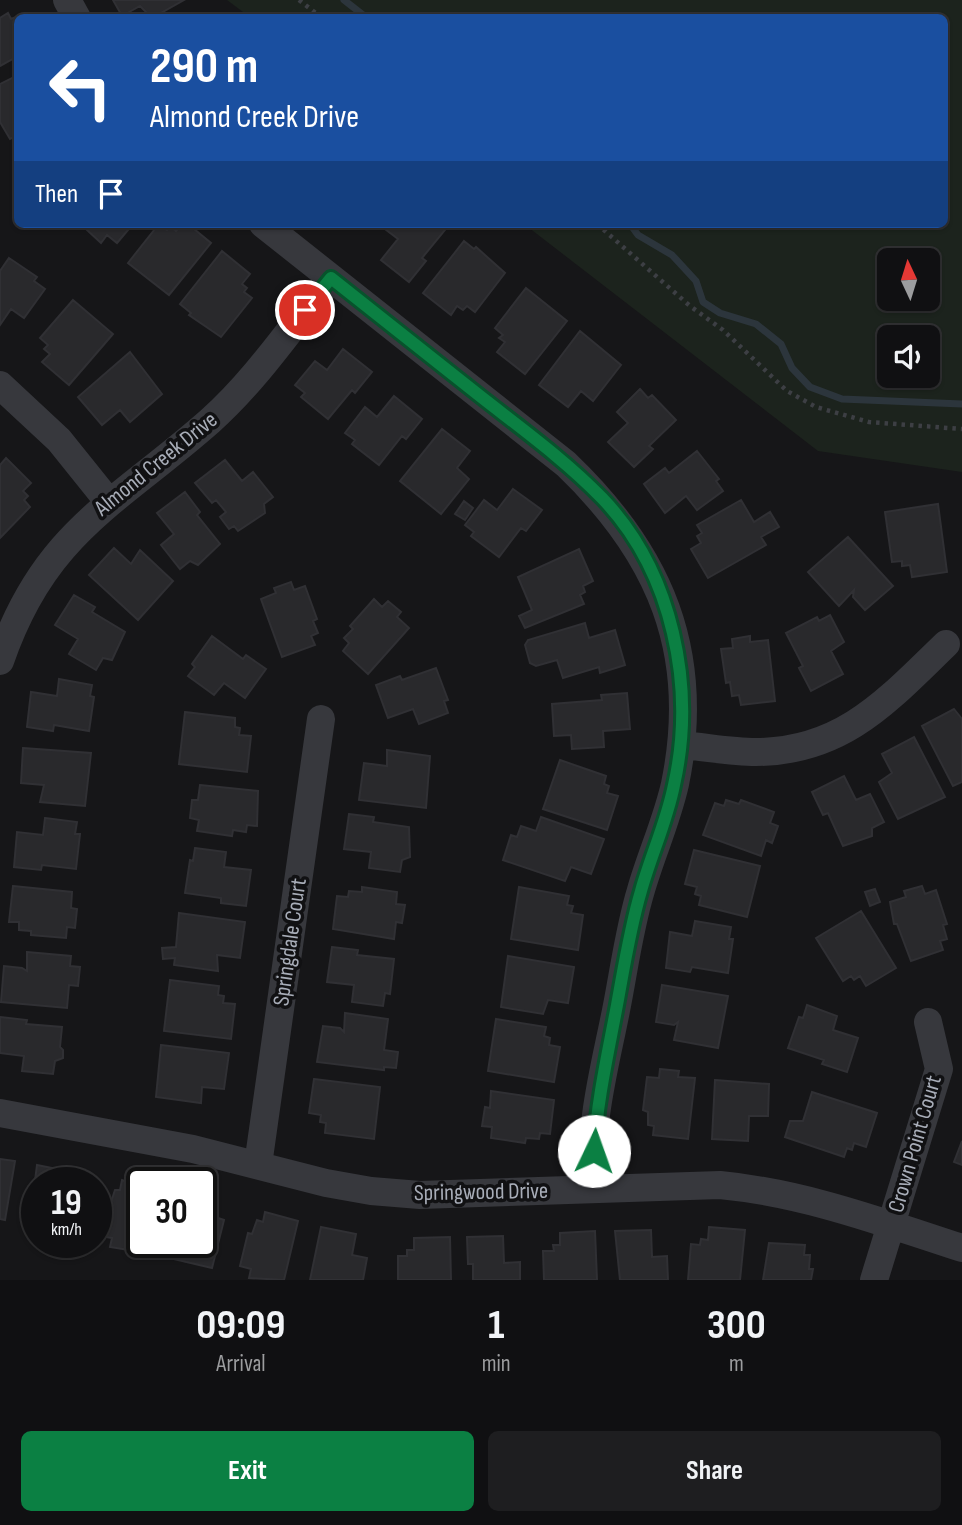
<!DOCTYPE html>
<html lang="en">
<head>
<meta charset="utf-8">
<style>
	body { margin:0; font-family:"Sofia Sans Condensed",sans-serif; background:#1e1e20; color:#f1f3f6; height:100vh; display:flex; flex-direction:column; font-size:26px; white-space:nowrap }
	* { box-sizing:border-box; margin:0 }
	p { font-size:23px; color:#9c9d9f }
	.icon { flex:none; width:38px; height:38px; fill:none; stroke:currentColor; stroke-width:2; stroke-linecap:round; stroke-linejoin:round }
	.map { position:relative; height:1280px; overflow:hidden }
	.sheet { display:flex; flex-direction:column; background:#101012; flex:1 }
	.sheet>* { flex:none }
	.guide { position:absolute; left:14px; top:14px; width:934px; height:214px; border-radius:10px; box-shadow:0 2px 5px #0004,0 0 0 2px #303032; background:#1a4fa0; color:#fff; overflow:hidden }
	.needle { width:46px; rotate:356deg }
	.fabs { position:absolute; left:877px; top:248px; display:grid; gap:14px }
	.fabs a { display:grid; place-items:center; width:63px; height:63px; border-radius:10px; background:#101012; box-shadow:0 2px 5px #0004,0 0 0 2px #303032; font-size:35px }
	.speed { position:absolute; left:21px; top:1167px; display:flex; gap:14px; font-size:35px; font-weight:700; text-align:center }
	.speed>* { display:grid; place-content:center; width:91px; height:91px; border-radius:50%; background:#101012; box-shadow:0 2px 5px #0004,0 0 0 2px #303032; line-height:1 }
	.speed small { font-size:18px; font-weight:400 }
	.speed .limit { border:4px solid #111; border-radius:10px; background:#fff; color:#111 }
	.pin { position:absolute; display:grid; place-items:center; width:60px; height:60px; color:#fff; margin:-30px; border:4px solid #fff; border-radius:50%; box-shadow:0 2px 7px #0007 }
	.me { position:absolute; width:77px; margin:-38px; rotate:3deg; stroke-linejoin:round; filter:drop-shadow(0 0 5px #0008) }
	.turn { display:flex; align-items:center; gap:24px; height:147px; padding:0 21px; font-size:32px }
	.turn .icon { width:91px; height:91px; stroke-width:2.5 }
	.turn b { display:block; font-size:49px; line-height:60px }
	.then { display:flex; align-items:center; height:66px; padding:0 21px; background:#0003; gap:14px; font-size:26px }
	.eta { display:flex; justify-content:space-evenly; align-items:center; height:119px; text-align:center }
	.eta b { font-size:42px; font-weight:700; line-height:49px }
	.primary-button { display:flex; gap:14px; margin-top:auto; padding:14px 21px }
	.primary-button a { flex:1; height:80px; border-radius:10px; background:#0b8043; color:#fff; font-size:28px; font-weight:700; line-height:80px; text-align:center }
	.primary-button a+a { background:#1e1e20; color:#f1f3f6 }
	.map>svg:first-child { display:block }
	.green { fill:#1c231d; fill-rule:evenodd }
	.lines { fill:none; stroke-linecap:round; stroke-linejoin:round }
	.stream { stroke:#2c353c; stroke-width:7 }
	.building { fill:#29292c; stroke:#303034; stroke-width:2 }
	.path { stroke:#3d3f44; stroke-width:4.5; stroke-dasharray:3.5 5; stroke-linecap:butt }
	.minor { stroke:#37383d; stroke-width:28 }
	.route-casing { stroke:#07532c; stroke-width:18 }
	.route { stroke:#0b8043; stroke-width:12 }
	.labels { text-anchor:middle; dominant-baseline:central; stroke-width:7; stroke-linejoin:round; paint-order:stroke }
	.street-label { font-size:23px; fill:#a8adb8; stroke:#111113 }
</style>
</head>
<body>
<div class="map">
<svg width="962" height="1280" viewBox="0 0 962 1280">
	<rect width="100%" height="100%" fill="#161618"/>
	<path class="green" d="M227 0H962V472L818 451 524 224H945V18H251ZM889 261H928V299H889ZM889 338H928V376H889Z"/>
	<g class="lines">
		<path class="stream" d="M344 0 367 18
			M630 224 638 235 672 255 696 281 703 302 720 313 756 324 781 344 792 368 810 387 842 399 962 404"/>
	</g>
	<path class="building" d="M113 0H184L152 18 140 6 122 16Z
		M8 13 11 19 21 15 22 18H18V56L0 66V18Z
		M18 75V135L10 139 0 122V84Z
		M133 224 117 243 107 235 101 243 87 230 90 224Z
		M159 224 167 230 170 226 176 231 182 224H188L211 243 169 295 128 263Z
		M389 224H437L445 230 422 258 426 261 409 282 381 260 398 239 385 229Z
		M464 241 474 249 476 247 505 273 475 312 467 306 463 310 457 306 451 315 423 293Z
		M222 251 250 274 242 284 247 288 244 292 252 298 221 337 189 315 191 313 180 304Z
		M9 258 37 277 34 281 45 289 24 318 11 309 0 325V271Z
		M526 288 567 321 525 374 497 352 505 342 499 338 503 335 495 328Z
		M73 300 113 334 69 385 42 362 50 354 44 349 48 345 40 338Z
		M580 331 621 365 593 401 581 391 568 407 539 385Z
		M343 349 372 372 355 393 352 390 328 419 301 397 305 393 295 385 315 361 327 370Z
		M130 352 162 394 130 422 120 410 102 425 78 397Z
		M640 389 648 398 652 395 676 420 649 446 653 449 634 467 608 442 628 423 617 412Z
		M394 396 422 419 406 439 402 436 379 465 352 444 355 440 345 433 365 407 377 417Z
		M442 429 470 451 457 468 469 479 441 514 400 481Z
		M697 451 719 479 716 481 723 491 697 510 686 496 665 513 644 484 665 468 669 473Z
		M6 458 31 483 23 491 28 496 24 500 30 507 0 538V465Z
		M225 460 242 481 253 472 273 497 264 504 265 513 238 531 234 526 229 529 220 517 226 512 216 500 212 503 195 483Z
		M513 489 542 510 526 531 521 528 499 557 471 536 474 532 465 525 484 500 497 510Z
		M185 492 200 512 197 515 220 544 198 565 190 561 180 569 161 545 174 534 157 513Z
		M741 500 754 522 770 512 779 527 761 537 766 545 708 578 691 549 701 543 697 536 702 533 697 525Z
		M464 501 473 508 465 520 455 514Z
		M938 504 947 572 912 577 910 565 902 566V561L892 562 885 512Z
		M848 537 893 586 865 610 853 597 854 590 839 606 808 572Z
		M114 548 131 564 140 550 173 581 138 620 89 575Z
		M579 549 593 581 583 586 585 592 580 595 584 604 525 628 519 616 532 610 518 577Z
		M291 582 294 590 305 586 317 619 313 621 318 633 311 636 315 645 282 657 261 599 276 593 274 588Z
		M74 595 95 607 92 612 125 632 112 660 103 658 96 670 69 654 78 639 55 625Z
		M374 599 382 607 388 601 401 612 397 617 409 628 368 674 343 651 349 643 344 638 353 629 350 626Z
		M830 615 844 642 831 651 843 674 811 691 799 668 803 666 786 633 817 617 819 621Z
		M585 623 589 638 615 630 625 665 600 673 599 667 563 678 557 660 536 666 530 663 525 645 528 640Z
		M212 636 243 659 246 655 266 669 245 698 224 683 214 695 188 676 195 667 192 664Z
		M750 636V642L768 640 775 701 741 705 739 695 732 696 730 682 726 683 721 649 733 648 732 639Z
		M436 668 448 700 444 701 448 713 419 724 413 709 388 718 376 685 400 676 402 680Z
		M59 679 92 685 90 696 94 697 89 731 54 725 53 731 27 727 31 692 57 696Z
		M627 693 630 729 603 731 604 747 572 749 571 735 554 736 552 704 602 700 601 695Z
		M954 709 962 719V782L953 786 922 726Z
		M185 712 235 718V727L240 728 239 735 251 736 247 772 179 764Z
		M914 737 945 797 898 819 879 782 892 773 882 754Z
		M23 748 91 753 85 806 40 802 44 785 21 783Z
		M387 750 430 756 426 808 359 800 364 763 387 766Z
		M560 760 606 776 604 784 609 786 607 793 618 796 607 830 543 809Z
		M844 776 856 800 870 794 884 822 872 828V836L843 846 828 813 823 815 812 792Z
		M200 785 258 791 257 826 247 825 246 832 233 830 232 836 197 831 199 820 190 818 192 800H198Z
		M726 800 739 804 741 800 774 812 770 823 778 826 772 843 766 840 761 856 703 835 715 803 724 806Z
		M349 814 374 817 373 822 409 827 410 857 402 860 400 872 369 868 371 852 344 849Z
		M541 817 604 839 591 874 571 867 565 881 503 860 511 835 517 837 521 826 536 831Z
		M45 818 77 822 75 834H80L76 869 42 865 41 870 14 867 17 832 43 835Z
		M195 848 226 852 224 867 251 870 246 906 221 903V898L185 893 190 860 193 861Z
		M694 850 760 866 747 917 699 905 701 896 695 894 697 887 685 884Z
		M13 886 72 892 71 908 77 909 75 928 67 927 66 938 31 935V931L19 930V922H9Z
		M922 886 925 894 936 890 947 924 943 925 947 939 940 941 943 950 911 961 897 924H894L890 902 906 897 904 891Z
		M362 887 397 892 396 904 405 905 402 923 396 922 394 939 333 929 337 896 348 897 349 891 362 892Z
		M519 887 569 896 567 905 573 906 571 913 583 915 578 950 511 939Z
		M875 889 880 902 870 906 865 892Z
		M861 911 896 968 866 986 860 976 854 980 851 976 843 981 816 938Z
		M179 913 245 922 240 958 217 955 218 971 174 965 175 958 163 959 162 948 176 947Z
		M695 921 731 927 729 939H733L728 973 692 967 690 972 666 968 670 932 692 936Z
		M332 947 358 950 357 955 394 959 390 994 385 993 383 1006 352 1002 354 985 327 982Z
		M27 952 71 956 70 966 80 967 78 986 69 985 67 1008 1 1002 4 966 22 968 27 971Z
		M508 956 574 967 568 1003 548 1000 543 1014 501 1007Z
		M170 980 219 986 218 995 224 996 223 1003 235 1004 231 1039 164 1031Z
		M662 985 728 996 718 1048 674 1040 678 1022 674 1025 656 1022Z
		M807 1005 837 1016 833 1030 858 1038 847 1072 822 1064 824 1060 788 1048 799 1017 803 1018Z
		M345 1013 388 1019 384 1050 398 1052 396 1068 384 1067V1070L317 1062 323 1026 340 1028 344 1032Z
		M0 1017 27 1020 26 1024 62 1027 60 1047 63 1050V1058L55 1061 53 1074 22 1071 24 1056 0 1053Z
		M496 1019 546 1027 544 1036 550 1038 549 1045 560 1047 554 1082 488 1071Z
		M161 1045 229 1053 224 1089 202 1087 201 1103 156 1097Z
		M660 1069 679 1071 678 1077 695 1078 688 1139 653 1135 654 1126 648 1125V1112L643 1110 647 1077 659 1078Z
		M314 1079 380 1087 374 1139 325 1133 326 1123 320 1122 321 1115 309 1113Z
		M715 1080 769 1084 768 1116H749L748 1141 712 1139Z
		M491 1091 554 1100 550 1134 540 1133 539 1139 526 1138 525 1143 491 1138 492 1127 482 1126 485 1107 490 1108Z
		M812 1092 877 1113 866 1147 854 1143 852 1150 847 1148 844 1157 785 1137 790 1121H803Z
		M962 1141V1165L954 1162Z
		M0 1159 15 1161 5 1220 0 1219Z
		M37 1165 72 1172 70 1183H37V1229L29 1228Z
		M122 1180 142 1188V1242H147L146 1247 130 1244 129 1250 110 1247 112 1238 100 1236 107 1201 111 1202 115 1190H120Z
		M201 1196 212 1199 209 1210 216 1212 215 1217 224 1220 212 1268 161 1256 164 1242H201Z
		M265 1212 298 1221 284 1280 249 1278 251 1269 240 1266 248 1233 252 1234 257 1220 263 1222Z
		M321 1227 356 1234 352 1255 367 1258 363 1280H310Z
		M709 1227 745 1230 740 1280H688L691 1244 700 1245 701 1239 708 1240Z
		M651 1230 652 1257 667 1256 668 1280H620L615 1231Z
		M595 1231 597 1280H544L543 1251H554L553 1245H560V1233Z
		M503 1236 504 1263 520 1262V1280H473V1264H468L467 1237Z
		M450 1237 451 1280H398V1256H407V1250H414V1238Z
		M769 1243 805 1245 804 1255H810L809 1269H813L811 1280H763Z"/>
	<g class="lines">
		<path class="path" d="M299 0 322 18
			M597 224 690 306 723 330 787 391 816 407 869 422 962 429"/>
		<path class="minor" d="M67 0 77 18
			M263 224 566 464C660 554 702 652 675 784 667 820 651 855 641 890 630 926 625 963 618 1000 611 1038 601 1076 596 1115 593 1139 595 1164 596 1189
			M0 385 59 440 108 501
			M0 661C44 532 116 504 210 421 256 380 292 326 331 278
			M681 745C706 747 731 752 756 752 843 752 888 700 946 644
			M0 1113 193 1149 326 1183 371 1191 420 1195 720 1185C804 1193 882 1222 962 1248
			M258 1165 321 719
			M874 1280 939 1069 928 1022"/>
	</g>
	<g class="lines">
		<defs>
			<path id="route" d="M305 310 331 278C381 317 430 357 480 396 522 429 565 460 602 498 673 572 696 687 674 785 667 821 651 855 641 891 630 928 624 967 617 1005 608 1053 597 1101 594 1151"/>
		</defs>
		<use href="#route" class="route-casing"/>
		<use href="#route" class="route"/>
	</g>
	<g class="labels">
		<g class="street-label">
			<text transform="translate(156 464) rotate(-39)">Almond Creek Drive</text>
			<text transform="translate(290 942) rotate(-82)">Springdale Court</text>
			<text transform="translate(915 1144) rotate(-74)">Crown Point Court</text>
			<text transform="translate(481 1192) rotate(-1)">Springwood Drive</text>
		</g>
	</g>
</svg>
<div class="fabs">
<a><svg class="needle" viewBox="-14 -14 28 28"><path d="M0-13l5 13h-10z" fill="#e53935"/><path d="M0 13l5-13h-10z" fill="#9c9d9f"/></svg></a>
<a><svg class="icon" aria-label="sound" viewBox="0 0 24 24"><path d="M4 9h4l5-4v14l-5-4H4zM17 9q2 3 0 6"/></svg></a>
</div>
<div class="speed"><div>19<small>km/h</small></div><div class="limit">30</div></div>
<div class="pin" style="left:305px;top:310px;background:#d93025"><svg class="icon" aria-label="arrive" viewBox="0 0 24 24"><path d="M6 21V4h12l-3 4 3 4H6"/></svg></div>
<svg class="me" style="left:594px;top:1151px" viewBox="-20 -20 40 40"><circle r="19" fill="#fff"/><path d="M0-13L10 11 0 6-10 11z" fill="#0b8043"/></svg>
<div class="guide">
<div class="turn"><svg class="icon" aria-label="left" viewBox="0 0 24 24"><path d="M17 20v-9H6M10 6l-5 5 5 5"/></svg><div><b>290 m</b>Almond Creek Drive</div></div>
<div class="then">Then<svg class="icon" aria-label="arrive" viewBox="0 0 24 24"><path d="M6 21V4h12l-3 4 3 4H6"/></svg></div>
</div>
</div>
<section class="sheet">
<div class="eta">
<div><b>09:09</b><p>Arrival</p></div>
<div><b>1</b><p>min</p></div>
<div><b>300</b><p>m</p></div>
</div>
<div class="primary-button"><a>Exit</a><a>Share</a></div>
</section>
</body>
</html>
